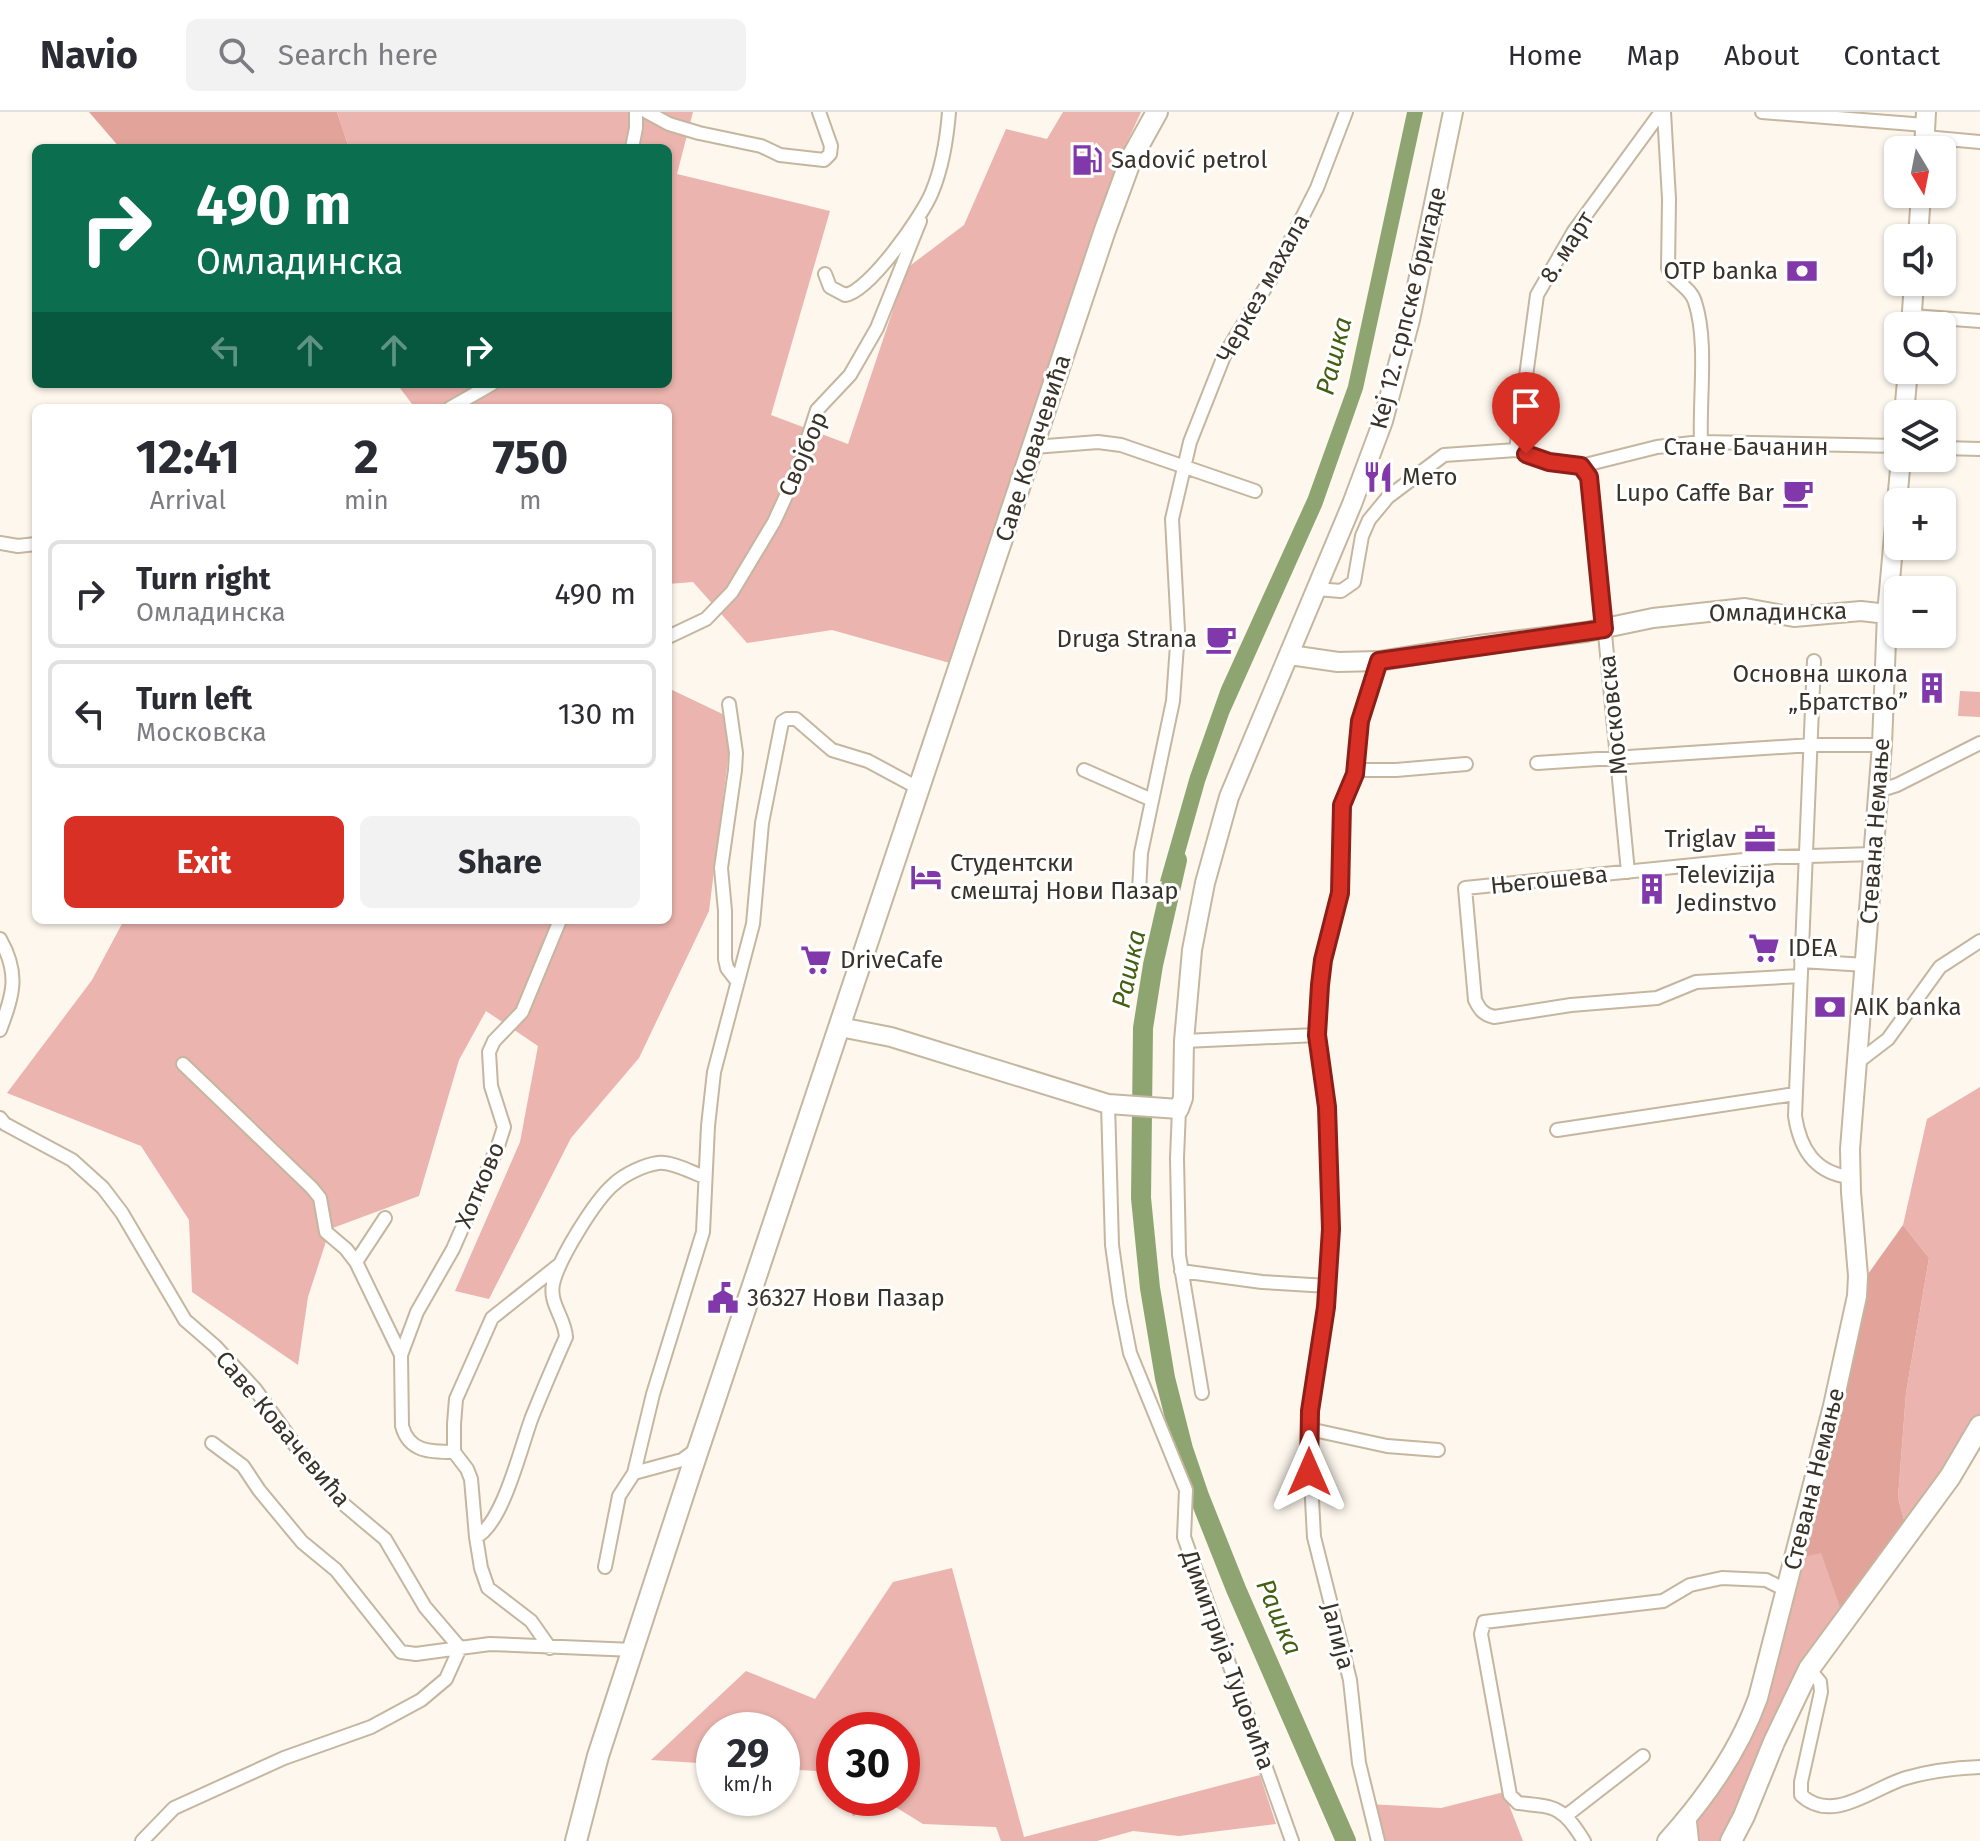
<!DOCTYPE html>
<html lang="en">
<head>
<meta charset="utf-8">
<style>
	body { margin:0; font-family:"Fira Sans",sans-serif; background:#f2f2f3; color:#2b2b33; height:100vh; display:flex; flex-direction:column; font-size:30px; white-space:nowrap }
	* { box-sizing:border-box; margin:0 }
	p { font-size:26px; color:#7c7c81 }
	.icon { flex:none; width:44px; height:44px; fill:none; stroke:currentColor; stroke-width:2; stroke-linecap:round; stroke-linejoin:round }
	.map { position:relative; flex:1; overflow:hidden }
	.drawer { position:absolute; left:32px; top:292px; width:640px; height:520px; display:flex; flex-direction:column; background:#fff; border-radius:12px; box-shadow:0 2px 6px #0004 }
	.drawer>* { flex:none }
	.banner { position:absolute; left:32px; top:32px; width:640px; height:244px; border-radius:12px; box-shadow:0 2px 6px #0004; background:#0b6e4f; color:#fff; overflow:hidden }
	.needle { width:52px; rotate:170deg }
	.buttons { position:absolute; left:1884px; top:24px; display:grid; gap:16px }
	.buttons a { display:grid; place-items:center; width:72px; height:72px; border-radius:12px; background:#fff; box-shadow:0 2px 6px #0004; font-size:40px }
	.speed { position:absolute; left:696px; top:1600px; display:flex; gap:16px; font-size:40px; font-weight:700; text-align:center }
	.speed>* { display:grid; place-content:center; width:104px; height:104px; border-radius:50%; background:#fff; box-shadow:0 2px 6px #0004; line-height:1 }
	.speed small { font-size:20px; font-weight:400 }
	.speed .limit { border:12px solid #d22; background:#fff; color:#111 }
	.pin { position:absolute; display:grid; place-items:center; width:68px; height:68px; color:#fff; margin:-82px -34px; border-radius:50% 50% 50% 0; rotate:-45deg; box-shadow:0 0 8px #0007 }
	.pin .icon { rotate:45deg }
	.me { position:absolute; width:88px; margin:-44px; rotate:0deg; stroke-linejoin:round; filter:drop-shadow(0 0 6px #0008) }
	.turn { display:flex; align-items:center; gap:28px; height:168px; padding:0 32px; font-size:36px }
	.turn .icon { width:104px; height:104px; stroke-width:2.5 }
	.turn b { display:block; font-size:56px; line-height:68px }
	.lanes { display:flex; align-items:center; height:76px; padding:0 32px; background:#0003; justify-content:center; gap:40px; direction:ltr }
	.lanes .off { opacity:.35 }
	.eta { display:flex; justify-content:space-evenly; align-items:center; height:136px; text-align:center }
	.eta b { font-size:48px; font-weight:700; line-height:56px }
	.button { display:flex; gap:16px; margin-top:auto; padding:16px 32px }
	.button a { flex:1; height:92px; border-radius:12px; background:#d93025; color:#fff; font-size:32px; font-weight:700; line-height:92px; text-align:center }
	.button a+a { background:#f2f2f3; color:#2b2b33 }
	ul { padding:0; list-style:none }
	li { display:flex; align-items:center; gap:24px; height:108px; margin:0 16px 12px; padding:0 16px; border:4px solid #e1e1e2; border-radius:12px }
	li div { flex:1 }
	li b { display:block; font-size:30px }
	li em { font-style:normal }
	header { display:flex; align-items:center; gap:48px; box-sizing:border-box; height:112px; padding:0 40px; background:#fff; border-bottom:2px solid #e1e1e2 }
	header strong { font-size:38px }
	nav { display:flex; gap:44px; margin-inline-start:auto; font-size:28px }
	.search { width:560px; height:72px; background:#f2f2f3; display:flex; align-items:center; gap:20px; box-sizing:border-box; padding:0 28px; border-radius:12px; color:#7c7c81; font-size:30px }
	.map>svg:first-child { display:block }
	.green { fill:#ebb4ae }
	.forest { fill:#e2a39b }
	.water { fill:#8ea571 }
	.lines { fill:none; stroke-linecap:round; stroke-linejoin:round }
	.river { stroke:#8ea571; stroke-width:20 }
	.street-casing { stroke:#c5b69f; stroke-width:16 }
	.secondary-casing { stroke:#c5b69f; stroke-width:22 }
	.primary-casing { stroke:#c5b69f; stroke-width:24 }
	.street { stroke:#fff; stroke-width:12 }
	.secondary { stroke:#fff; stroke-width:18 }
	.primary { stroke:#fff; stroke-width:20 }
	.route-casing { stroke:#8d1f18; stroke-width:20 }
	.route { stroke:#d93025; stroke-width:14 }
	.labels { text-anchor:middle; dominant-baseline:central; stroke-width:6; stroke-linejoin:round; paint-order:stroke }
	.poi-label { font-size:24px; fill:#393229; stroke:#fff; text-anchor:start }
	.street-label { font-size:24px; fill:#393229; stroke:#fff }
	.water-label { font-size:26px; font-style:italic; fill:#435f12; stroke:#fff }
</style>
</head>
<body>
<header>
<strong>Navio</strong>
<div class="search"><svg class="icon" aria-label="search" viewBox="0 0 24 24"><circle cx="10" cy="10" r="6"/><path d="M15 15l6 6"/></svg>Search here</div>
<nav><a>Home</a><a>Map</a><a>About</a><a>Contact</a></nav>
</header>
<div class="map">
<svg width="1980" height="1729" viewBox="0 0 1980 1729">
	<rect width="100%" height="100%" fill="#fdf7ed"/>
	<path class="green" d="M337 0H693L677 62 830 99 771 303 848 332 907 156 964 113 1006 17 1047 27 1063 0H1141L1118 50 1103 93 957 553 832 518 747 531 693 470 668 472V296H415L397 272H668V36H349Z
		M668 576 733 607 709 799 639 946 571 1026 489 1187 455 1179 520 1030 538 934 486 899 459 948 419 1084 330 1117 308 1185 298 1253 192 1180 189 1108 141 1034 7 981 92 868 124 808H668Z
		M1960 579 1980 580V605L1958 604Z
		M1980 975V1314L1908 1422 1898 1386 1906 1281 1929 1146 1903 1113 1927 1007Z
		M1821 1440 1844 1508 1731 1729H1688L1687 1725 1744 1617 1794 1447Z
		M952 1456 1024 1725 1260 1663 1276 1712 1179 1724 1133 1719 1097 1729H1001L996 1715 923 1712 889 1691 853 1704 846 1686H902V1618H834V1660L782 1657V1618H714V1652L651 1648 746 1559 815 1587 893 1470Z
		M1504 1680 1523 1729H1378L1368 1692 1441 1696Z"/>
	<path class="forest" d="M89 0H337L349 36H120Z
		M1903 1113 1929 1146 1906 1281 1898 1386 1908 1422 1844 1508 1821 1441 1794 1447 1858 1176Z"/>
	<path class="water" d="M1407 0H1423L1363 277 1322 394 1229 602 1205 670 1176 773 1160 769 1190 664 1221 576 1308 385 1348 274Z"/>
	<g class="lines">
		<path class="river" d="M1177 748 1153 853 1143 916 1141 1086 1150 1176 1165 1266 1183 1337 1199 1384 1236 1477 1346 1729"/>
		<defs>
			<path id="street" d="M647 0 669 12 699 21 761 34 780 43 824 48 830 42 831 34 819 0
				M1664 0 1669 87 1668 156C1673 170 1691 175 1695 190 1708 230 1699 287 1701 330
				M1762 0 1925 13
				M1925 25 1980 30
				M632 36 636 16V0
				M825 162 830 175 845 183C869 180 923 103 932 80 942 56 947 25 949 0
				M1912 204 1980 209
				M450 296 492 272
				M1034 335 1098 330 1121 333 1255 379
				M1942 336 1980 337
				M1516 338 1537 183 1574 119 1661 0
				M1581 354 1589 365 1591 377 1628 760
				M0 431 18 434 36 432
				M1316 477 1341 479 1354 470 1362 424 1369 408 1388 385 1444 343 1516 338 1549 350 1581 354 1657 335 1701 330 1898 334
				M668 525 706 507 732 480 774 410 797 360 817 298 850 263 877 216 920 109 918 105
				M1814 549 1795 1004C1800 1037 1815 1061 1850 1065
				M729 592 736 641 735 658 721 756 725 799V847L727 856 737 869
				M1537 651 1812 633H1882
				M1084 658 1152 688
				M1356 658H1396L1466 652
				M1878 679 1897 673 1980 631
				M1139 780 1141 741 1173 589 1178 519 1172 407 1190 330 1224 244 1273 163 1317 76 1346 0
				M0 827C20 862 13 883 0 918
				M1801 849 1866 853
				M1801 864 1696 870 1657 886 1571 893 1494 905C1483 902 1480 898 1475 888L1465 776 1774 745 1873 742
				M1184 929 1317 923
				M1858 950 1888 927 1940 855 1980 829
				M183 952 312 1076 320 1086 326 1120 346 1137 356 1150
				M1108 992 1112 1133 1120 1190 1130 1241 1186 1378 1184 1425 1292 1729
				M1179 997 1177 1046 1179 1143 1202 1281
				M0 1006 5 1012 72 1048 103 1076 122 1101 185 1208 215 1234 255 1277 297 1336 341 1390 385 1427 425 1495 460 1536 490 1532 634 1538
				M1557 1018 1795 982
				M385 1106 356 1150 401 1243
				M1181 1159 1262 1170 1328 1174
				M1309 1317 1387 1334 1438 1338
				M212 1331 243 1354 259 1378 302 1430 336 1458 401 1540 416 1542 460 1536
				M454 1340C430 1340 409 1340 402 1314L401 1243 417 1200 453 1137 498 1034 504 1015 491 974 489 940 494 929 522 900 560 808
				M634 1361 682 1348 697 1337
				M476 1425C503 1412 521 1334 532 1305 543 1278 554 1252 566 1225 565 1206 549 1192 553 1172 558 1148 595 1088 614 1072 625 1062 644 1053 658 1051 671 1049 693 1061 705 1065
				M605 1455 619 1384 634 1361 653 1282 703 1120 708 1014 714 960 753 812 762 711 782 610 787 607H796L832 638 868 649 920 677
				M550 1536 531 1509 488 1476 481 1456 476 1425 471 1367 467 1357 454 1340V1312L456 1287 492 1206 560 1152
				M1809 1557 1820 1570 1821 1580 1801 1670V1683C1833 1713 1874 1675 1906 1666 1930 1659 1955 1656 1980 1655
				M1567 1703 1643 1644
				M142 1729 174 1696 284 1646 371 1615 421 1588 446 1567 460 1536
				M1378 1729 1359 1651 1350 1568 1314 1425 1309 1331 1314 1265 1326 1195 1331 1117 1327 995 1317 923 1320 873 1323 848 1340 781 1342 693 1355 662 1360 609 1379 549
				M1584 1729C1562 1695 1558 1695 1518 1691L1510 1683 1481 1522 1484 1510 1663 1489 1690 1473 1722 1466 1766 1468 1786 1478"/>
			<path id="secondary" d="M1924 38 1926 0
				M1918 126 1921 82
				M1911 214 1914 170
				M1904 302 1908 258
				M1290 543 1338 550 1379 549 1479 533 1586 520 1653 506 1745 496 1794 505 1861 499 1887 502
				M840 915 891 925 1108 992 1179 997 1183 986 1184 929 1192 838 1205 771 1229 685 1352 392 1383 309 1410 208 1453 0
				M1667 1729C1704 1688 1739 1639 1758 1586L1833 1294 1857 1184 1858 1164 1851 1080 1850 1037 1882 633 1887 502 1901 346"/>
			<path id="primary" d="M1686 1710 1688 1729
				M576 1729 598 1644 689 1365 1105 118 1131 47 1157 0
				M1731 1729 1744 1704 1774 1630 1809 1557 1950 1365 1980 1314"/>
		</defs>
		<use href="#street" class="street-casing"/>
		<use href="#secondary" class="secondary-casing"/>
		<use href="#primary" class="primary-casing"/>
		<use href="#street" class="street"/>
		<use href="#secondary" class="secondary"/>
		<use href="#primary" class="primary"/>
	</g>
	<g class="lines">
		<defs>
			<path id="route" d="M1309 1360 1310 1299 1326 1195 1331 1117 1327 995 1317 923 1320 873 1323 848 1340 781 1342 693 1355 662 1360 609 1379 549 1604 517 1589 365 1581 354 1549 350 1526 342"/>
		</defs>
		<use href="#route" class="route-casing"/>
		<use href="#route" class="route"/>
	</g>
	<defs>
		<symbol id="fuel-bare" viewBox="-9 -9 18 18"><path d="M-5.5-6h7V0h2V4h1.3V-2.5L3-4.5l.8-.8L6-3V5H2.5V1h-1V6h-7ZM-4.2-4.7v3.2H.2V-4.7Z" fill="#8038ab" stroke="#fff" stroke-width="2.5" paint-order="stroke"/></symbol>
		<symbol id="bank-bare" viewBox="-9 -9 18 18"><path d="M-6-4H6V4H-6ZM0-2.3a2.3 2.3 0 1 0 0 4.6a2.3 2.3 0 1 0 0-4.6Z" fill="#8038ab" stroke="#fff" stroke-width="2.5" paint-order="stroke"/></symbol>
		<symbol id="restaurant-bare" viewBox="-9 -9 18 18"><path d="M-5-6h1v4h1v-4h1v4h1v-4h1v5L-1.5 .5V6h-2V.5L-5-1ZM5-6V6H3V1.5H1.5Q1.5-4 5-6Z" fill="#8038ab" stroke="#fff" stroke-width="2.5" paint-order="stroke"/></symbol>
		<symbol id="cafe-bare" viewBox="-9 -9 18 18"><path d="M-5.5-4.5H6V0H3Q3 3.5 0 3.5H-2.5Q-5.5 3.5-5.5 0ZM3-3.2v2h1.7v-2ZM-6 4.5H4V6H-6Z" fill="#8038ab" stroke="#fff" stroke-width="2.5" paint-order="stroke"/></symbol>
		<symbol id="building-bare" viewBox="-9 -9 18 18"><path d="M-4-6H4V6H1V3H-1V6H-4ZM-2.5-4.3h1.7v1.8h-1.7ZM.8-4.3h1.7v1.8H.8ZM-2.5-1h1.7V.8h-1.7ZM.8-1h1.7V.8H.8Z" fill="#8038ab" stroke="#fff" stroke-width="2.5" paint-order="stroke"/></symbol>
		<symbol id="office-bare" viewBox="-9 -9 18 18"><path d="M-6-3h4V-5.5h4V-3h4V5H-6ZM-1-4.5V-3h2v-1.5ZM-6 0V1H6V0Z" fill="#8038ab" stroke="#fff" stroke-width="2.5" paint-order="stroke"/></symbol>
		<symbol id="hotel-bare" viewBox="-9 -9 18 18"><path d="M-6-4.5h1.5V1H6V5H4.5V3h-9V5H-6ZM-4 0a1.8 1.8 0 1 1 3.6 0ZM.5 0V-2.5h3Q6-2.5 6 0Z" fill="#8038ab" stroke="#fff" stroke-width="2.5" paint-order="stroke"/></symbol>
		<symbol id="supermarket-bare" viewBox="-9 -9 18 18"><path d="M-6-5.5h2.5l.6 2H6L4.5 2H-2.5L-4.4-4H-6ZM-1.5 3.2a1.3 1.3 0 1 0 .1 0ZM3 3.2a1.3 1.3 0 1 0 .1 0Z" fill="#8038ab" stroke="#fff" stroke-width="2.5" paint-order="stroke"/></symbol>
		<symbol id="civic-bare" viewBox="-9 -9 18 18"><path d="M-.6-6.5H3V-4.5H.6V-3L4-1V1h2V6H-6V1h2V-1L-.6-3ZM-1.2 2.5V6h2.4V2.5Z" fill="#8038ab" stroke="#fff" stroke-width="2.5" paint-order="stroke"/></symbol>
	</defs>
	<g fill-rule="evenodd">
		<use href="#fuel-bare" x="1065" y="26" width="44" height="44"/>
		<use href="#bank-bare" x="1780" y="137" width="44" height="44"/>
		<use href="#restaurant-bare" x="1356" y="343" width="44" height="44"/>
		<use href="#cafe-bare" x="1776" y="359" width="44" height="44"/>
		<use href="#cafe-bare" x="1199" y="505" width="44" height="44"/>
		<use href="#building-bare" x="1910" y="554" width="44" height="44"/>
		<use href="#office-bare" x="1738" y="705" width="44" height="44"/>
		<use href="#hotel-bare" x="904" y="743" width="44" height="44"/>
		<use href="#building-bare" x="1630" y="755" width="44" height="44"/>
		<use href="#supermarket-bare" x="1742" y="814" width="44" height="44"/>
		<use href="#supermarket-bare" x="794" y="826" width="44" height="44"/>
		<use href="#bank-bare" x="1808" y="873" width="44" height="44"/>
		<use href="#civic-bare" x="701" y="1164" width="44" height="44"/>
	</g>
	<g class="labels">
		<g class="poi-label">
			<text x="1111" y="48">Sadović petrol</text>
			<text x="1778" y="159" text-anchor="end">OTP banka</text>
			<text x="1402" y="365">Мето</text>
			<text x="1774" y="381" text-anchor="end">Lupo Caffe Bar</text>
			<text x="1197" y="527" text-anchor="end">Druga Strana</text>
			<text x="1908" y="562" text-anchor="end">Основна школа<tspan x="1908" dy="28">„Братство”</tspan></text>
			<text x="1736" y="727" text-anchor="end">Triglav</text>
			<text x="950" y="751">Студентски<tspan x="950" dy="28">смештај Нови Пазар</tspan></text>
			<text x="1676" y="763">Televizija<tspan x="1676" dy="28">Jedinstvo</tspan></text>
			<text x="1788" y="836">IDEA</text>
			<text x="840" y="848">DriveCafe</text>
			<text x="1854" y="895">AIK banka</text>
			<text x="747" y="1186">36327 Нови Пазар</text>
		</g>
		<g class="street-label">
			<text transform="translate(1567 135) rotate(-58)">8. март</text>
			<text transform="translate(1263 176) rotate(-61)">Черкез махала</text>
			<text transform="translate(1408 196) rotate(-76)">Кеј 12. српске бригаде</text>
			<text x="1746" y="335">Стане Бачанин</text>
			<text transform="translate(1033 336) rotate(-72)">Саве Ковачевића</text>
			<text transform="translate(803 342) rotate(-67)">Својбор</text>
			<text transform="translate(1778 500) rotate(-1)">Омладинска</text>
			<text transform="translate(1613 603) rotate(-96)">Московска</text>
			<text transform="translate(1875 719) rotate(-86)">Стевана Немање</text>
			<text transform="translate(1549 768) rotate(-6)">Његошева</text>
			<text transform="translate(480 1073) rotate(-67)">Хотково</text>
			<text transform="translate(283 1317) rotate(50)">Саве Ковачевића</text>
			<text transform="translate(1814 1367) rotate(-76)">Стевана Немање</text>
			<text transform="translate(1338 1524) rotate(75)">Јалија</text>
			<text transform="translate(1228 1548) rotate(70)">Димитрија Туцовића</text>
		</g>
		<g class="water-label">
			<text transform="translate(1334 244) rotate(-76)">Рашка</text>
			<text transform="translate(1129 857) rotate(-78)">Рашка</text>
			<text transform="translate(1279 1505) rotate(67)">Рашка</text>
		</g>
	</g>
</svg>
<div class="buttons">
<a><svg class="needle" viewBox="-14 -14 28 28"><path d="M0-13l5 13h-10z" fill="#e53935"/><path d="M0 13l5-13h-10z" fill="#7c7c81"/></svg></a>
<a><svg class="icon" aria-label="sound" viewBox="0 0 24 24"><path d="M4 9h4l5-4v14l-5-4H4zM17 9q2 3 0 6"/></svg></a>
<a><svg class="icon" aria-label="search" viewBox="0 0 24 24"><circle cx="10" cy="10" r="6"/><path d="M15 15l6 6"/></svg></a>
<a><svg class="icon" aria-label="layers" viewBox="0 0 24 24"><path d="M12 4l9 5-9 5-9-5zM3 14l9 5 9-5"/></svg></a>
<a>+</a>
<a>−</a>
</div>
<div class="speed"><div>29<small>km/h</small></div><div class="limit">30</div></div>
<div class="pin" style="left:1526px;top:342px;background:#d93025"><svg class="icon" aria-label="arrive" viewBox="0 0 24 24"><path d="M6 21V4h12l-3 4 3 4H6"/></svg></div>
<svg class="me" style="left:1309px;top:1360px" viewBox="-20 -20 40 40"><path d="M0-17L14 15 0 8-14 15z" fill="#d93025" stroke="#fff" stroke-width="4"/></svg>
<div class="banner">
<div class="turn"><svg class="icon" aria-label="right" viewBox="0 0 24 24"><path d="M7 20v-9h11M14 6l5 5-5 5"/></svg><div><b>490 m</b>Омладинска</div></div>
<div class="lanes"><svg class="icon off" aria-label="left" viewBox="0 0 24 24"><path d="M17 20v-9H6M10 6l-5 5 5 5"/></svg><svg class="icon off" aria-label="ahead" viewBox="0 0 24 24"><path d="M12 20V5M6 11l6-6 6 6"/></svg><svg class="icon off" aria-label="ahead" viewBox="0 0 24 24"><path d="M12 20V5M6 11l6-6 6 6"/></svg><svg class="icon" aria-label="right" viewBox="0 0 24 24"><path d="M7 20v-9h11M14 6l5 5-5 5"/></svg></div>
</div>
<section class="drawer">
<div class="eta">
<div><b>12:41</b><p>Arrival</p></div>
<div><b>2</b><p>min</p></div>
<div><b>750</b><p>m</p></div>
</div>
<ul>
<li><svg class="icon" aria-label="right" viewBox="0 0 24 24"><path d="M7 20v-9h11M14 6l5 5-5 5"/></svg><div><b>Turn right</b><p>Омладинска</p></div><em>490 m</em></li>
<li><svg class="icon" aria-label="left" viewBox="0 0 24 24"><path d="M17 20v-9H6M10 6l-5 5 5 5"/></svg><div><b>Turn left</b><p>Московска</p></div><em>130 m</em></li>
</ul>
<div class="button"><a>Exit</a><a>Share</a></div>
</section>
</div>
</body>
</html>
